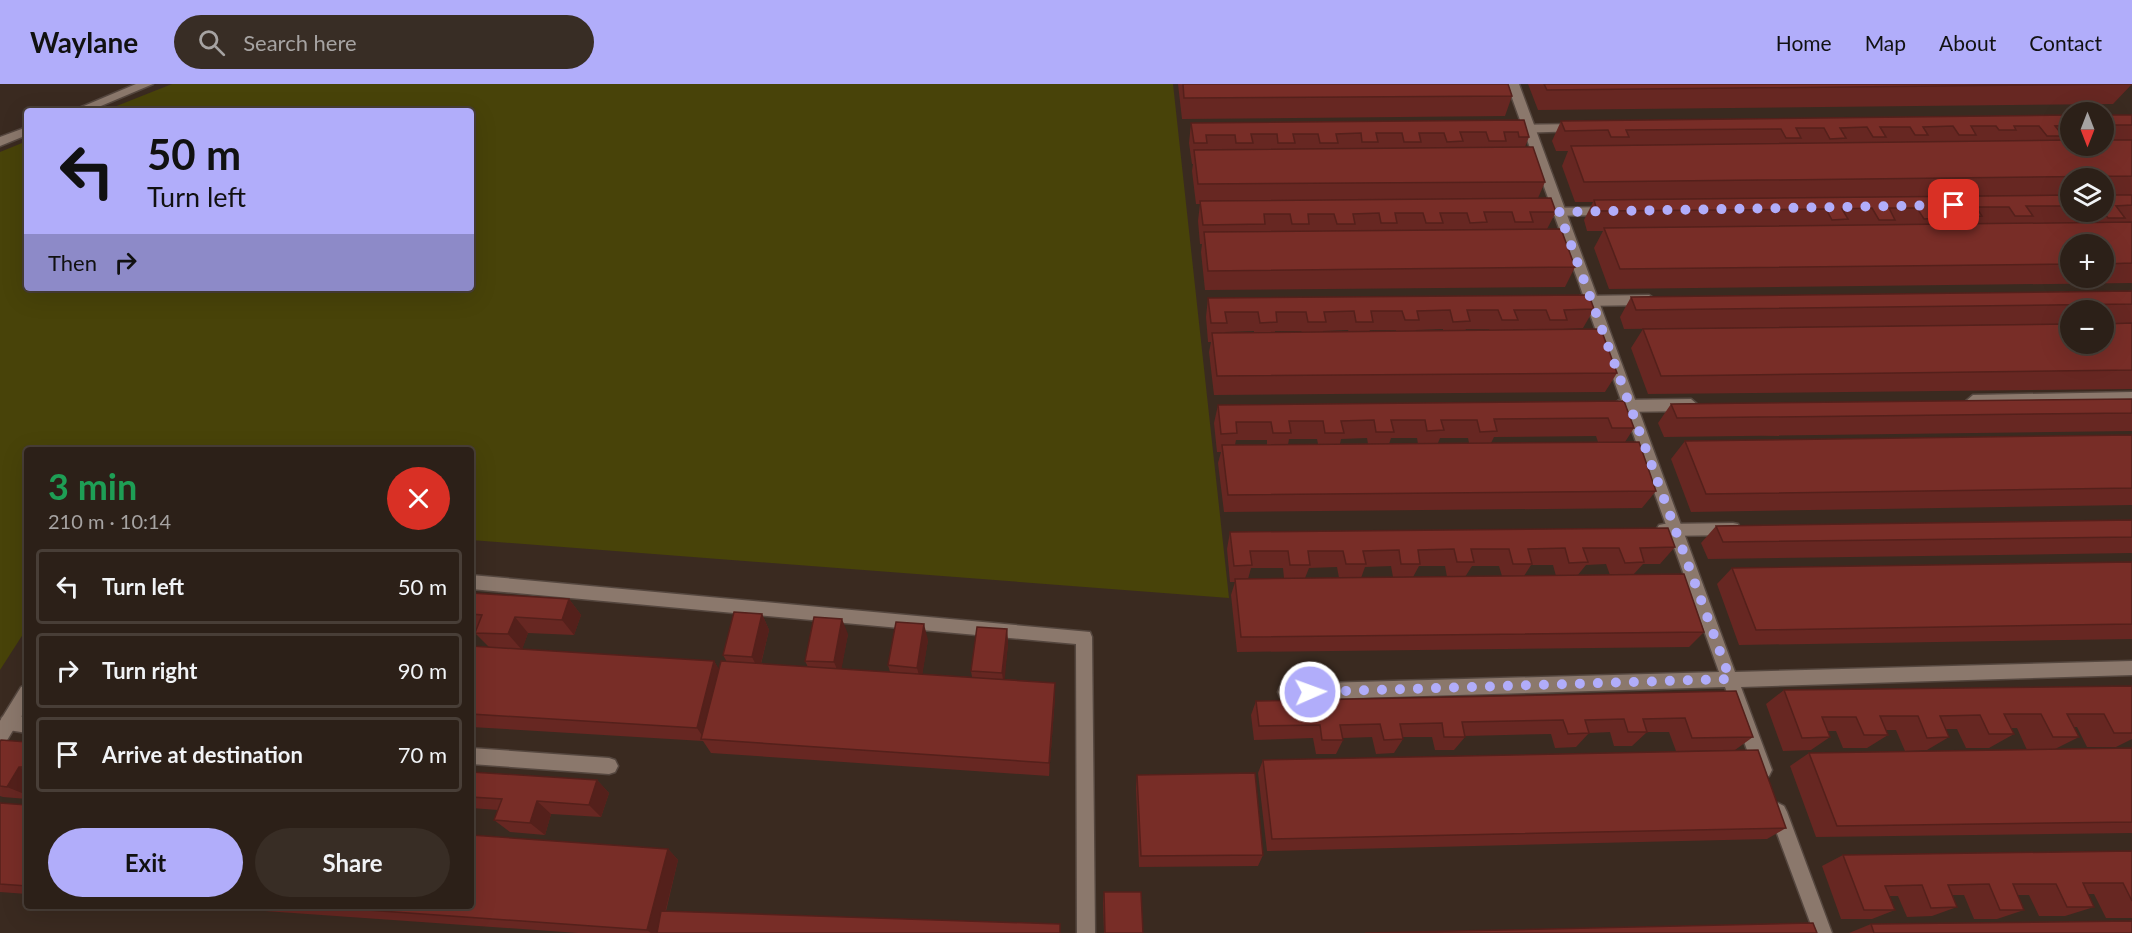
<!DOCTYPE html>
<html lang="en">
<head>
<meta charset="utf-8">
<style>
	body { margin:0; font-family:Lato,sans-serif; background:#382d25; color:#f1f3f6; height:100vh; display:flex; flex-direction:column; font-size:22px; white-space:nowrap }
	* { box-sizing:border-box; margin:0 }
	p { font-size:20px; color:#a6a3a2 }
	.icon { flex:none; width:33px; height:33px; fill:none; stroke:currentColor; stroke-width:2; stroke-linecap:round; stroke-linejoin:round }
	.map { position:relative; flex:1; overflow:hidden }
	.sheet { position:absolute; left:24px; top:363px; width:450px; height:462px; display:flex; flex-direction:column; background:#2c2018; border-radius:6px; box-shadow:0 6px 24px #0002,0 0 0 2px #483e37 }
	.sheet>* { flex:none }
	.hud { position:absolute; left:24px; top:24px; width:450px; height:183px; border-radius:6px; box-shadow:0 6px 24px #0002,0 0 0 2px #483e37; background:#b1adfa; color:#111; overflow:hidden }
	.needle { width:39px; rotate:180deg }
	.tools { position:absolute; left:2060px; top:18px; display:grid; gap:12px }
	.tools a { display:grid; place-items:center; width:54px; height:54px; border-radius:50%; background:#2c2018; box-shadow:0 6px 24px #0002,0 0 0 2px #483e37; font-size:30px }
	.pin { position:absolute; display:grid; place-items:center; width:51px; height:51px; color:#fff; margin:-26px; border-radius:12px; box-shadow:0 3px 9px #0006 }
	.me { position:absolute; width:66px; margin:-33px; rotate:88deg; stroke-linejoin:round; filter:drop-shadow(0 0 4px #0008) }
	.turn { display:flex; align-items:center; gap:21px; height:126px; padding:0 24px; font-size:27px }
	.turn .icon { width:78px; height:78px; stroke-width:2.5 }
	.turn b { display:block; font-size:42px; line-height:51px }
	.then { display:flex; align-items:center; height:57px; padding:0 24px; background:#0003; gap:12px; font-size:22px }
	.round { display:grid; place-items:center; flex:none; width:63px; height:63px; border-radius:32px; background:#382d25 }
	.head { display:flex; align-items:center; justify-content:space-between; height:102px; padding:0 24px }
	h1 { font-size:36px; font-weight:700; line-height:45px; color:#1e9e55 }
	.cta { display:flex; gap:12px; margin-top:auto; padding:12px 24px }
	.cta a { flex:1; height:69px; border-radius:36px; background:#b1adfa; color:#111; font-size:24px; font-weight:700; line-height:69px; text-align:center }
	.cta a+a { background:#382d25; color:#f1f3f6 }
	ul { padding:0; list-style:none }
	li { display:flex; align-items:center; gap:18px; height:75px; margin:0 12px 9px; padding:0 12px; border:3px solid #483e37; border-radius:6px }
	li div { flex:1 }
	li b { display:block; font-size:22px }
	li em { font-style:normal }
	header { display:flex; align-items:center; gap:36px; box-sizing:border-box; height:84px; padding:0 30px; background:#b1adfa; color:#111 }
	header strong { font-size:28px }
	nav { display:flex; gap:33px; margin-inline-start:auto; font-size:21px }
	.search { width:420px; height:54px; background:#382d25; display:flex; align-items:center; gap:15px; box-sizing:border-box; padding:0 21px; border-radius:33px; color:#a6a3a2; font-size:22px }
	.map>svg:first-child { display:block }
	.green { fill:#484309 }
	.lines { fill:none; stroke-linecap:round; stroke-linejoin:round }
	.service-casing { stroke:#55473f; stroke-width:3 }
	.minor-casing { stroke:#55473f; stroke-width:3 }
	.service { fill:#8b786c; fill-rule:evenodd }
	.minor { fill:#8b786c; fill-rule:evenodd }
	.wall { fill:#672722; fill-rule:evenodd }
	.shaded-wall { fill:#54201b }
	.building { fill:#782d27; stroke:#54201b; stroke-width:1.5 }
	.route { stroke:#b1adfa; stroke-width:10; stroke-dasharray:0 18 }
</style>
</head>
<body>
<header>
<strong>Waylane</strong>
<div class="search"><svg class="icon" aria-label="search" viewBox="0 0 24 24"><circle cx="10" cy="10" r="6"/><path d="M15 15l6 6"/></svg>Search here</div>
<nav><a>Home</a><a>Map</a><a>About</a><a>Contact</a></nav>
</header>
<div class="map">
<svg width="2132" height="849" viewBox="0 0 2132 849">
	<rect width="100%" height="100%" fill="#3a2a20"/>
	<path class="green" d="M172 0H1173L1229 514 471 456V366H27V544L0 586V68L27 57V204H471V27H104Z"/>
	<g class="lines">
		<defs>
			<path id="service" d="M1578 40 1582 41V47L1515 49 1509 45 1515 41Z
				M1608 123 1614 127 1608 131 1545 132 1539 128 1545 124Z
				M1649 211 1656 216 1649 221 1580 222 1573 217 1580 212Z
				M2132 308V320L1973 323 1966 317 1973 311Z
				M1691 315 1698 321 1691 327 1619 328 1612 322 1619 316Z
				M1733 439 1738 440 1741 445 1738 450 1733 451 1664 452 1659 451 1656 446 1659 441 1664 440Z
				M8 631 27 633V649L2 645 0 638 2 633Z
				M471 664 609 674 615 676 618 682 615 688 609 690 471 680Z"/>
			<path id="minor" d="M136 0H153L89 27H72Z
				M1507 0H1519L1735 588 2132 577V591L1741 603 1772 686 1769 692 1763 694 1757 692 1754 686 1725 603 1286 616 1280 613 1278 608 1280 603 1286 600 1719 588Z
				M27 43V51L0 62V53Z
				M471 491 1090 548 1092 553 1095 849H1077L1076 560 471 505Z
				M27 600V623L6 658 0 660V637L21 603Z
				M1778 719 1784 722 1787 728 1832 849H1814L1769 728 1772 722Z"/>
		</defs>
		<use href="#service" class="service-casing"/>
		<use href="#minor" class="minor-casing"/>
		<use href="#service" class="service"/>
		<use href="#minor" class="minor"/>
	</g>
	<path class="wall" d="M1178 0H1508L1512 12 1505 32 1182 35Z
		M1528 0H2132L2113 20 1538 26Z
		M2070 31V62H2103V31H2132V199L1609 205 1594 164 1603 147H1587L1584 136 1593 118H1575L1562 82 1568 67H1556L1552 57 1561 37ZM2070 94H2103V128H2070ZM2070 160H2103V194H2070Z
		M1524 36 1529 53 1525 63 1545 98 1538 114 1556 128 1547 145 1575 183 1565 203 1205 206 1201 168 1202 160H1200L1198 137 1200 120H1196L1192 87 1193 80H1192L1189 59 1191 39Z
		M2132 207V239L2103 240V226H2070V240L1624 245 1620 233 1631 213Z
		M1208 214 1594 225 1583 244 1563 245 1562 246 1617 289 1605 308 1214 311 1209 268 1211 258H1208L1206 233ZM1443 245V247H1415L1416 246ZM1466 245H1489L1490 247H1465ZM1513 245H1536L1537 246H1513ZM1348 246 1349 248H1323V247ZM1370 246H1396V248H1369ZM1254 247V249H1225V248ZM1275 247H1301L1302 248 1275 249Z
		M2132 239V305L1648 310 1631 264 1643 245Z
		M2132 315V347L1664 353 1658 339 1671 320Z
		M1624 317 1634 344 1625 358 1656 407 1642 424 1224 428 1218 379 1221 368H1217L1214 339 1218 321ZM1596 352 1598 358 1491 359 1494 353ZM1367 354 1368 360H1340L1341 355ZM1391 354H1417L1418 360H1389ZM1440 354H1468L1469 359H1438ZM1289 355H1317L1318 360 1288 361ZM1236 356H1267V361H1235Z
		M2132 351V421L1691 428 1671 375 1685 357Z
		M2132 436V469L1708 475 1701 459 1716 442Z
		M1230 448 1675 463 1660 480H1643L1633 491 1704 548 1689 563 1237 568 1231 511 1235 498H1230L1227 465ZM1606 480 1610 491 1577 492 1586 481ZM1531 481H1553L1556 492H1524ZM1391 482 1393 493 1361 494 1365 483ZM1419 482H1445L1447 493H1413ZM1472 482H1499L1502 492 1465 493ZM1337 483 1339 494H1305L1309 484ZM1251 484H1283L1284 494 1248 495Z
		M2132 478V555L1739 561 1717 500 1732 484Z
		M471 509 569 515 581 531 574 551 528 549 522 565 714 577 719 586 727 578 723 571 762 530 769 546 761 580 808 583 805 577 848 550 841 585 890 588 888 581 928 556 922 590 972 593 971 587 1007 545 1008 560 1004 595 1055 599V613L1049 692 711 669 703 657 471 643V562L489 563 475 549 477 545H471Z
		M2132 602V655L2116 663H2087L2077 643H2074L2079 653 2055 665 2132 664V749L1816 753 1790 682 1809 669 2027 666 2017 644H2011L2014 650 1989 664H1966L1957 645H1946L1949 653 1927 666 1905 667 1896 646H1886L1888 651 1867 664H1843L1836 647H1828L1830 653 1811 666 1783 667 1766 620 1784 606Z
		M1736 607 1753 653 1735 666 1676 667 1669 648H1647L1632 662H1614L1610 648 1589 649 1576 663 1555 664 1551 650 1464 652 1465 653 1454 666H1435L1432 653H1403V655L1394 669 1376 670 1372 653 1343 654V656L1336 670H1316L1313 654 1254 656 1251 631 1256 617Z
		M0 658H27V715L3 713 0 712Z
		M1263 676 1786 744 1767 755 1267 767 1258 689Z
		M471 688 597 696 609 709 601 733 551 730 545 751 510 748 494 736 498 726 471 724Z
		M1137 691 1263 771 1258 782 1139 783 1136 704Z
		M0 719 27 721V810L0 808Z
		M668 765 678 776 666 827 1060 849H578L194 822H471Z
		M2132 767V834H2106L2094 810H2088L2094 823 2065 832H2039L2029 811H2017L2024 826 1997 835H1974L1964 811H1952L1957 823 1932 832 1907 833 1898 812H1889L1895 826 1872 835H1841L1822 782 1843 771Z
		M1104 808 1143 849H1104L1103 819Z
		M1871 840 2132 849H1849Z"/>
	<path class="shaded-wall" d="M569 515 581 531 574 551 562 536Z
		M762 530 769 546 759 587 752 573Z
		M515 533 528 549 522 566 508 550Z
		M842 535 848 550 840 593 834 578Z
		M924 540 928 556 921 599 917 584Z
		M1007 545 1008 560 1004 603 1002 589Z
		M714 577 723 592 705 656 697 644Z
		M1055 599V613L1049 692V679Z
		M19 683 27 687V711L7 703Z
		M597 696 609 709 601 733 589 721Z
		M537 717 551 730 545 751 530 739Z
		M668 765 678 776 660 849H651L647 846Z"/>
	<path class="building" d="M1183 0H1508L1512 12 1184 14Z
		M1544 0H2132L1547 6Z
		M2070 31V41L2055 42 2063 52H2047L2039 42H2014L2016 46H1999L1996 42H1971L1976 51H1959L1953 42 1923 43 1928 51H1915L1910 43H1880L1886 53H1873L1867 43 1840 44 1846 54 1830 55 1824 44H1796L1801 54H1786L1781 45 1626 46 1629 53H1611L1608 46 1565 47 1561 37Z
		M2103 31H2132V41H2103Z
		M1524 36 1529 53H1519L1518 48H1504L1506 57H1489L1486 48H1460L1463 57 1447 58 1444 49H1419L1421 58H1404L1402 49H1376L1378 58H1362L1361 49 1336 50 1338 59H1320L1318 50H1293L1295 59H1278L1277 50H1251L1253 59H1236L1235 51H1206L1207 59H1194L1191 39Z
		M2070 56V62H2103V56H2132V92L1584 98 1571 62Z
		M1533 63 1545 98 1198 100 1194 66Z
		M2070 111V122H2026L2033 132H2015L2009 123H1976L1982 132 1969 133 1963 123 1931 124 1938 134 1924 135 1917 124H1889L1895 136H1879L1872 124 1842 125 1848 135 1832 136 1826 125 1597 127 1594 116Z
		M2103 111H2132V121L2116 122 2125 134H2108L2103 127Z
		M1551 114 1556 128H1530L1533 138H1515L1512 128H1484L1487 138 1470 139 1467 129H1440L1443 139H1426L1423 129H1395L1397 139H1381L1379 129 1353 130 1355 140H1337L1334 130H1308L1309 140H1292L1290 130H1264L1265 140 1203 141 1200 117Z
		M2132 138V179L2103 180V160H2070V180L1620 185 1604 144Z
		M1561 145 1575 183 1208 187 1204 148Z
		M2132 207V220L1636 226 1631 213Z
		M1589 211 1594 225 1564 226 1567 236H1550L1546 226H1514L1518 236H1502L1498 226H1467L1470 237 1453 238 1450 226 1417 227 1419 236H1405L1402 227H1371L1373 238H1356L1354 227 1324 228 1326 238H1308L1306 228H1276L1277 238 1260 239 1258 228H1225L1227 239H1211L1208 214Z
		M2132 239V286L1661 292 1643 245 2070 240V260H2103V240Z
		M1601 245 1617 289 1217 292 1212 249Z
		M2132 315V329L1677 334 1671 320Z
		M1624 317 1634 344H1612L1608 334 1494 335 1497 347 1480 348 1477 336H1441L1444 346 1427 347 1425 336H1391L1394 348H1376L1374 336 1341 337 1344 349H1325L1323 337H1289L1291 349H1273L1271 338H1236L1237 349 1221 350 1218 321Z
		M2132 351V404L1706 410 1685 357Z
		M1639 358 1656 407 1228 411 1222 361Z
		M2132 436V453L1723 458 1716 442Z
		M1668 444 1675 463 1640 464 1644 478 1625 479 1619 464H1583L1588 478 1569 479 1565 464 1528 465 1532 480H1513L1509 465H1471L1474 478H1457L1454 465 1418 466 1420 480H1401L1399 466 1363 467 1366 480H1346L1343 467H1308L1310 481H1290L1288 467H1250L1252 481 1234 482 1230 448Z
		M2132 478V540L1756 546 1732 484Z
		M1684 490 1704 548 1241 553 1235 495Z
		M471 509 569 515 562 536 515 533 508 550 475 549 482 531 471 530Z
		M734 528 762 530 752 573 723 571Z
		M814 533 842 535 834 578 805 577Z
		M896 538 924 540 917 584 888 581Z
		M977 543 1007 545 1002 589 971 587Z
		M471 562 714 577 697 644 471 630Z
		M721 577 1055 599 1049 679 701 655Z
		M2132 602V649H2114L2104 630H2067L2079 653H2053L2041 630H2004L2014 650H1989L1980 631 1940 632 1949 653 1927 654 1918 632H1880L1888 651H1864L1856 633H1822L1830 653 1802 654 1784 606Z
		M1736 607 1753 653 1692 654 1685 634 1643 635 1647 648H1628L1624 635 1585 636 1589 649 1568 650 1563 636 1462 638 1465 653H1444L1442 639 1400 640 1403 655 1384 656 1380 640 1340 641 1343 656H1322L1320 641 1259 642 1256 617Z
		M1 656 27 658V683H19L7 703 0 702V658Z
		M2132 664V738L1837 742 1809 669Z
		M1758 666 1786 744 1272 755 1263 676Z
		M471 688 597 696 589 721 537 717 530 739 494 736 502 715 471 713Z
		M1255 689 1263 771 1141 772 1137 691Z
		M0 719 27 721V802L0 800Z
		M471 751 668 765 647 846 311 822H471Z
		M2132 767V817L2123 799H2083L2094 823H2067L2056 800H2013L2024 826H2000L1989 800 1948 801 1957 823 1931 824 1922 801 1885 802 1895 826H1864L1843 771Z
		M1104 808H1141L1143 849H1105Z
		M661 827 1060 840V849H657Z
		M2132 837V849H1874L1871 840Z
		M1813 839 1817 849H1365Z"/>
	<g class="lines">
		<path class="route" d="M1310 608 1730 595 1559 128 1954 121"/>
	</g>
</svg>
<div class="tools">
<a><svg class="needle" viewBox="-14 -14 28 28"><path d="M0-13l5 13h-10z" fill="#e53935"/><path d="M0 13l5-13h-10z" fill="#a6a3a2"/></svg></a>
<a><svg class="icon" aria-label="layers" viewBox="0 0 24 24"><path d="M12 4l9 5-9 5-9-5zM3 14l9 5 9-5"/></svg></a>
<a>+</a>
<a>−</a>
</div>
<div class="pin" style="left:1954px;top:121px;background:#d93025"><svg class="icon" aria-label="arrive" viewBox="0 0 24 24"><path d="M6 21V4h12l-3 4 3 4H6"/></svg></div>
<svg class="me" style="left:1310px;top:608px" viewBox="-20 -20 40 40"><circle r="17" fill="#b1adfa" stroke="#fff" stroke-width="3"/><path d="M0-11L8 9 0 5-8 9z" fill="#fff"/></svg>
<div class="hud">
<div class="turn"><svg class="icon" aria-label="left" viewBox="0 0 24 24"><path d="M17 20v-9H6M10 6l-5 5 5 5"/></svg><div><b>50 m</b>Turn left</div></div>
<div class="then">Then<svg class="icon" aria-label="right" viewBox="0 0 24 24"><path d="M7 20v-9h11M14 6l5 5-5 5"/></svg></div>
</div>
<section class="sheet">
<div class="head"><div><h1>3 min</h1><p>210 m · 10:14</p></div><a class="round" style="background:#d93025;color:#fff"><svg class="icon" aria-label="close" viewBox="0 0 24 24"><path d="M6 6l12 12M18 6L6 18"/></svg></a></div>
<ul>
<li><svg class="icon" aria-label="left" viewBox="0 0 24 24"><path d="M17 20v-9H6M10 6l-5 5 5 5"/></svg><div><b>Turn left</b></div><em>50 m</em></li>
<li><svg class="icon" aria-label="right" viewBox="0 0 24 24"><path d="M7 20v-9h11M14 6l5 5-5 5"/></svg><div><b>Turn right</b></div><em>90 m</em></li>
<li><svg class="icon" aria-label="arrive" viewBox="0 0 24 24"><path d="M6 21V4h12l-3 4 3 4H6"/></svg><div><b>Arrive at destination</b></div><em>70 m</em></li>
</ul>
<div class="cta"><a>Exit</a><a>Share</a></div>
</section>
</div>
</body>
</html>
